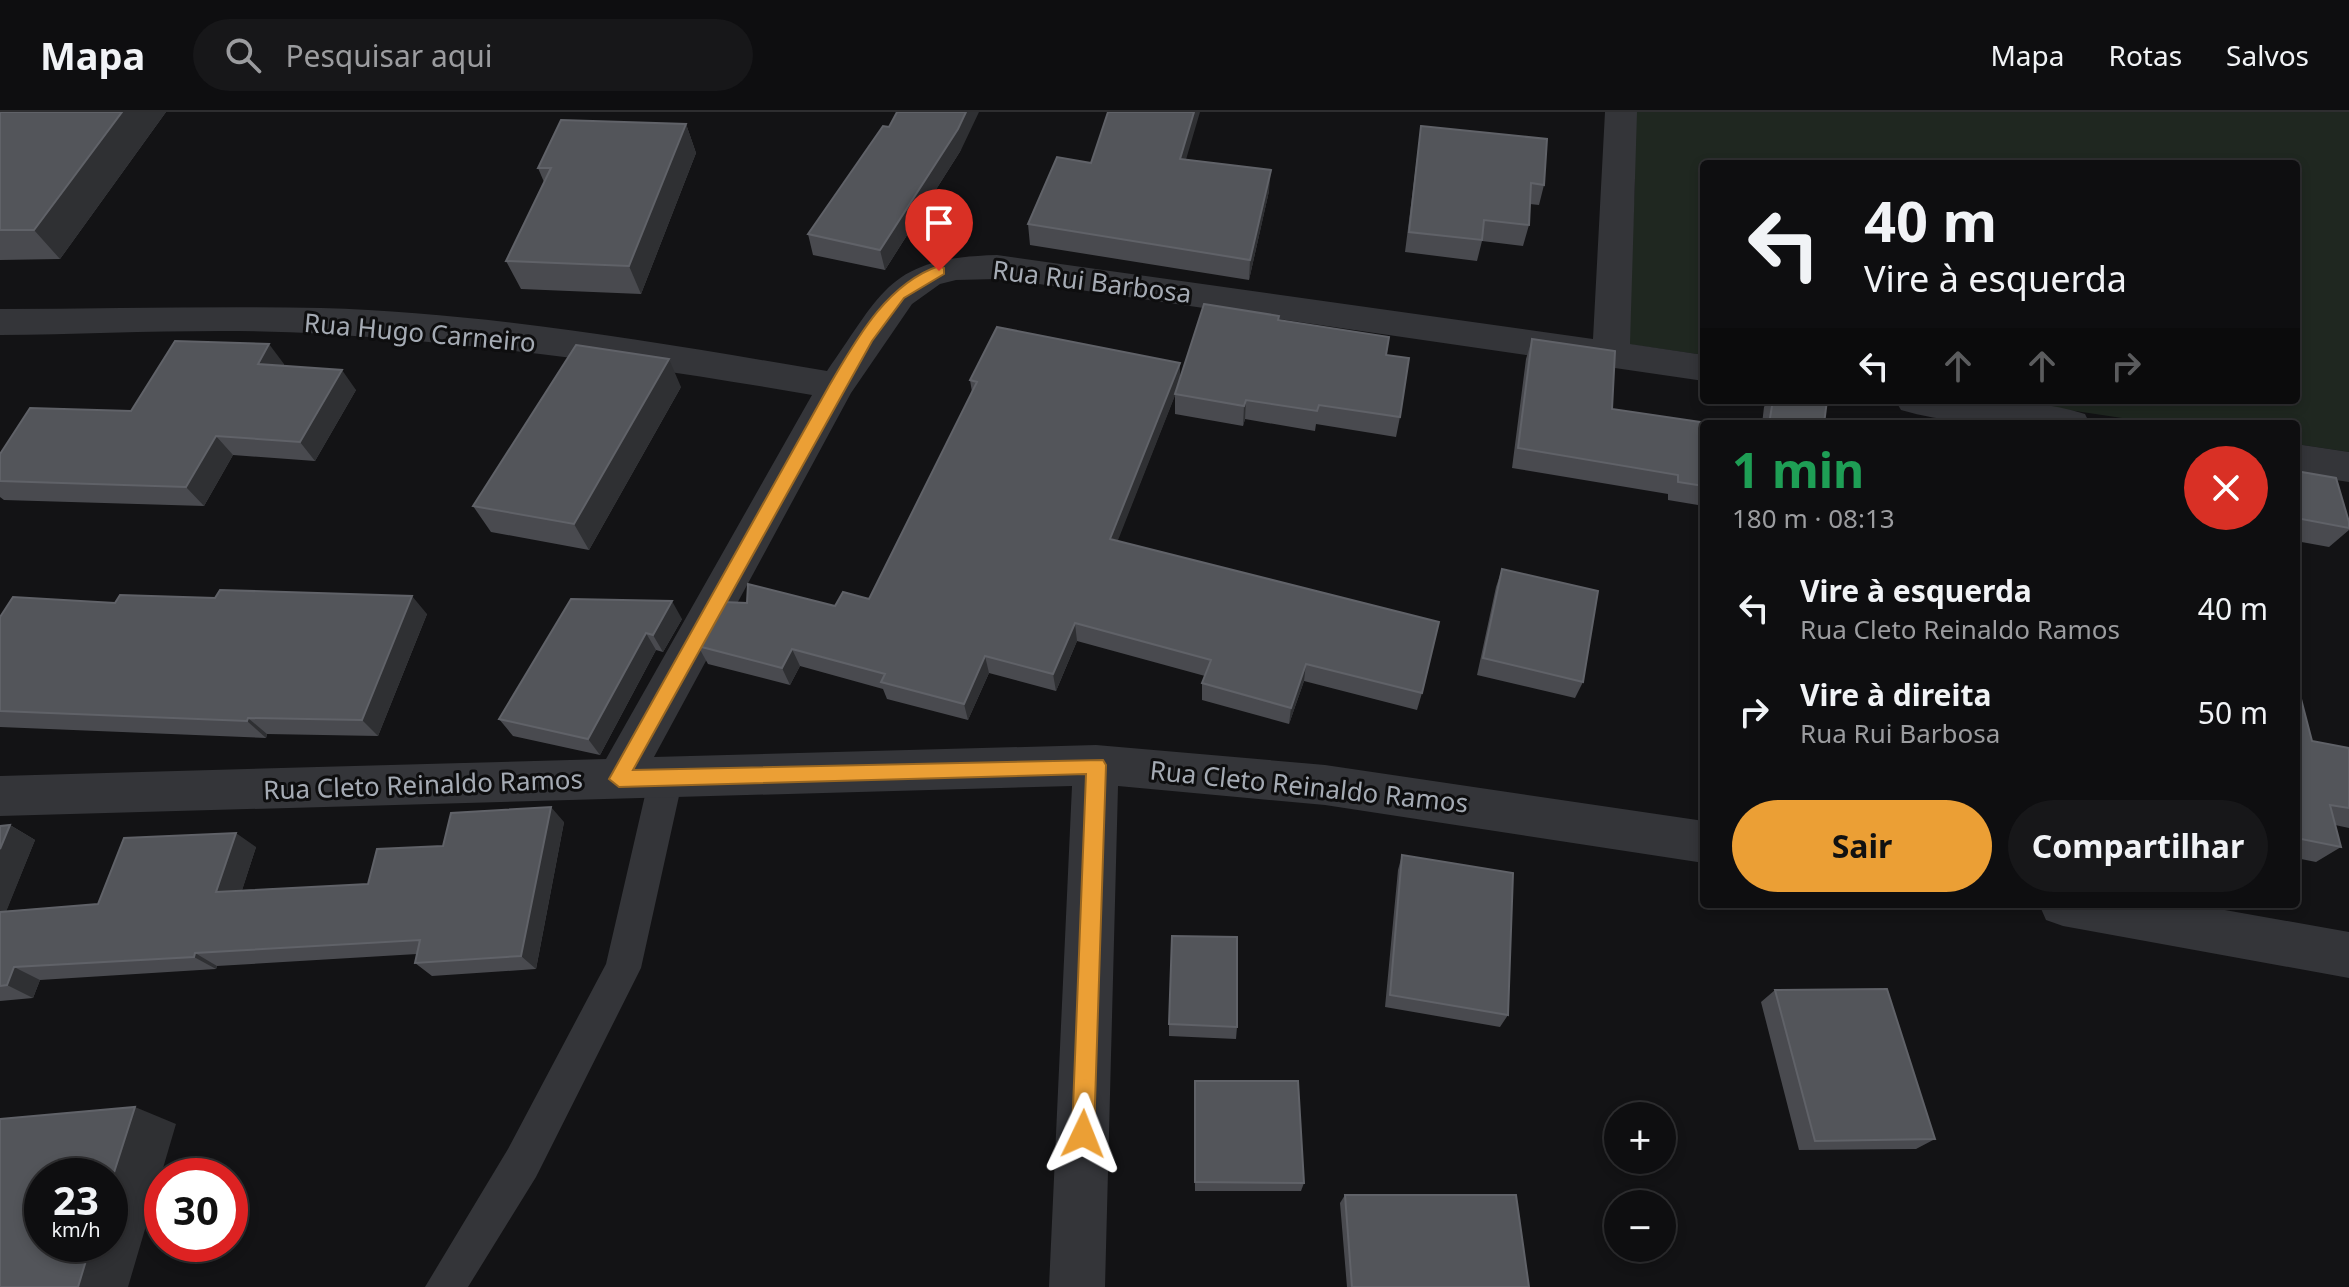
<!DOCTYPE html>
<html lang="pt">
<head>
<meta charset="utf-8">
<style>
	body { margin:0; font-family:"Noto Sans",sans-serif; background:#171719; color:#f1f3f6; height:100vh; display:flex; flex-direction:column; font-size:30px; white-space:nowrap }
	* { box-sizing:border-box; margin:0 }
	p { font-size:26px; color:#9b9c9f }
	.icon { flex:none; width:44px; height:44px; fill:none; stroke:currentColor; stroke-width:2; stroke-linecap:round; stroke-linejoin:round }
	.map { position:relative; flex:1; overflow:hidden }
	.panel { position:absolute; left:1700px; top:308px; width:600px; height:488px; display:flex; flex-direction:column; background:#0e0e10; border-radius:8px; box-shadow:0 4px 12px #0003,0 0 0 2px #2e2e30 }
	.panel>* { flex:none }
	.banner { position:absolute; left:1700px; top:48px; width:600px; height:244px; border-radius:8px; box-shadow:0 4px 12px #0003,0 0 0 2px #2e2e30; background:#0e0e10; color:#f1f3f6; overflow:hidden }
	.controls { position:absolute; left:1604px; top:990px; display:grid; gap:16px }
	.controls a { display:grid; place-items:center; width:72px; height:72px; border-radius:50%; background:#0e0e10; box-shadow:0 4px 12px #0003,0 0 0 2px #2e2e30; font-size:40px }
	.speed { position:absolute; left:24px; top:1046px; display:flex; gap:16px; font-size:40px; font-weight:700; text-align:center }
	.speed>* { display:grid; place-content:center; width:104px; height:104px; border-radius:50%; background:#0e0e10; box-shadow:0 4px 12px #0003,0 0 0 2px #2e2e30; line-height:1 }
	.speed small { font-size:20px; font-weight:400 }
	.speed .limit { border:12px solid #d22; background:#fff; color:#111 }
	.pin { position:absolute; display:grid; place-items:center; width:68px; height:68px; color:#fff; margin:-82px -34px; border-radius:50% 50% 50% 0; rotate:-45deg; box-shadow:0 0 8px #0007 }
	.pin .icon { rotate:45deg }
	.me { position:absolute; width:88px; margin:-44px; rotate:2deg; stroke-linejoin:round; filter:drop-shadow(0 0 6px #0008) }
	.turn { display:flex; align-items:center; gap:28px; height:168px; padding:0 32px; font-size:36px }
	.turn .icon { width:104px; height:104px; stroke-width:2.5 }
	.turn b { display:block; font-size:56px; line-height:68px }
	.lanes { display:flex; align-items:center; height:76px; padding:0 32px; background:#0003; justify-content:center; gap:40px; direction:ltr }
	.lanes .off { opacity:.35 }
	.round { display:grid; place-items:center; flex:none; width:84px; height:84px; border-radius:42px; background:#171719 }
	.overview { display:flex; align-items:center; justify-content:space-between; height:136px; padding:0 32px }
	h1 { font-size:48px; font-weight:700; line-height:60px; color:#1e9e55 }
	.button { display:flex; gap:16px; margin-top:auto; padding:16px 32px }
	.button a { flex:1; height:92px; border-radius:48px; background:#eb9f35; color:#111; font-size:32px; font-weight:700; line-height:92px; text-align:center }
	.button a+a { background:#171719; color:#f1f3f6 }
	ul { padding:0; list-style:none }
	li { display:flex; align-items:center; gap:24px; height:104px; padding:0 32px }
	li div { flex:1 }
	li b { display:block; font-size:30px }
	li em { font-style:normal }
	header { display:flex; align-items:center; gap:48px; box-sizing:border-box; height:112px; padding:0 40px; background:#0e0e10; border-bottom:2px solid #2e2e30 }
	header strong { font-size:38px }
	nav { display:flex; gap:44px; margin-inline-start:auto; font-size:28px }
	.search { width:560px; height:72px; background:#171719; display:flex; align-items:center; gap:20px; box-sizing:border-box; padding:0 28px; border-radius:44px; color:#9b9c9f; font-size:30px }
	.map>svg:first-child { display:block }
	.green { fill:#1f2720 }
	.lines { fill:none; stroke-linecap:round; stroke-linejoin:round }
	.service { fill:#343539; fill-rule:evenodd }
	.minor { fill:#343539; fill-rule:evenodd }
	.wall { fill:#494a4f }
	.shaded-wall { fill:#2f3033 }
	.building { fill:#53555a; stroke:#606268; stroke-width:2 }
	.route { fill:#eb9f35; stroke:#996722; stroke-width:2 }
	.labels { text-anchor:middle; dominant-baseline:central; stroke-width:6; stroke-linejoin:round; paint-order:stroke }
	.street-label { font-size:26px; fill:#a5abb4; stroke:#0e0e0f }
</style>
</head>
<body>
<header>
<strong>Mapa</strong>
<div class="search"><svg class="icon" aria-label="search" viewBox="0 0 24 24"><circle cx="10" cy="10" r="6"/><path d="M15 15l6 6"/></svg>Pesquisar aqui</div>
<nav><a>Mapa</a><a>Rotas</a><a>Salvos</a></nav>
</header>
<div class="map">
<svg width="2349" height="1175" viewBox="0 0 2349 1175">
	<rect width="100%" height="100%" fill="#131315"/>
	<path class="green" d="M1632 0H2349V340L2296 332V312H2162L2002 288H2296V52H1704V243L1627 232 1635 71Z"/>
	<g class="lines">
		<path class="service" d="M666 651 678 656 683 666 641 856 536 1065 468 1175H425L508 1037 606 852 649 666 654 656Z"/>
		<path class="minor" d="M1605 0H1637L1630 232 1704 243V269L1039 172 997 167 956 168 940 172 912 192 851 281 654 645 1096 633 1325 653 1704 709V751L1325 693 1118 674 1105 1175H1049L1072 674 0 704V664L606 647 812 283C651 255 490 232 326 222 220 215 107 222 0 223V197C107 197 214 194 321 196 491 201 660 231 827 259 884 178 889 146 997 143L1593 227Z
			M1895 288C1958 288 2024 283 2085 302L2090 312C2027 312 1962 316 1901 298Z
			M2296 332 2349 340V370L2296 362Z
			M2039 792H2191L2349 820V866L2063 814 2046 808Z"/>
	</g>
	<path class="wall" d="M0 0H166L60 147 0 148Z
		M686 12 696 41 641 182 521 177 506 149 544 70 538 56Z
		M1421 14 1544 73 1539 93 1530 92 1529 113 1523 134 1482 129 1477 149 1405 140Z
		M961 38 885 158 813 143 808 122Z
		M1186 48 1269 79 1249 168 1030 133 1028 112 1091 51Z
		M1279 204 1278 208 1386 243 1400 305 1396 325 1316 312 1315 319 1245 307 1243 314 1175 302V283L1117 429 1422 581 1417 598 1304 569 1289 612 1202 588V571L1205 564 1077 529 1056 579 989 561 968 608 887 587 883 577 800 554 790 573 708 552 698 534 835 494 869 487 972 280 970 268 1180 266Z
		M1532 227 1612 297 1704 312V394L1668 388V382L1512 356 1526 247Z
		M284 252V254L356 278 315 349 233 343 204 394 4 388 0 385V342L131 299Z
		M681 275 589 438 491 420 473 394Z
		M1768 288H1827L1824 312H1762L1764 295Z
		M2296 359 2349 410V418L2329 435 2296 429Z
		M1502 457 1583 570 1575 586 1477 563 1496 475Z
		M571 487 682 507 663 540 656 538 600 643 513 624 499 607Z
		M115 491 427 502 378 624 267 622 266 626 0 615V505Z
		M2296 582 2312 629 2349 636V716L2335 713 2341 735 2316 750 2296 746Z
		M564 710 536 857 432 864 415 851 417 842 217 854 216 857 40 868 33 886 0 889V714L10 713 35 728 6 799 98 792 256 735 242 778 368 772 443 734Z
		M1402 743 1508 903 1500 915 1385 895 1398 758Z
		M1775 878 1935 1027 1916 1037 1799 1038 1761 890Z
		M1169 912 1237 915 1236 927 1169 924Z
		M1194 979 1304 1071 1301 1079H1195Z
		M1345 1083 1529 1175H1347L1340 1091Z"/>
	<path class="shaded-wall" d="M122 0H166L60 147 34 118Z
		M966 0H979L961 38 885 158 880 138Z
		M1194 0H1200L1180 68V47Z
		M686 12 696 41 641 182 629 154Z
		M1271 58 1269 79 1249 168 1250 148Z
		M269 232 284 252 273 272 258 252Z
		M669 247 681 275 589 438 574 412Z
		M1180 251V271L1111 446 1110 427Z
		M342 258 356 278 315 349 300 330Z
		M1246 288 1245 307 1243 314 1244 294Z
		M216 324 233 343 204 394 186 375Z
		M412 484 427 502 378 624 362 608Z
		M672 489 682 507 663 540 653 523Z
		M1075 511 1077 529 1056 579 1053 562Z
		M646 521 656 538 600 643 588 627Z
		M792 537 800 554 790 573 782 556Z
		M985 544 989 561 968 608 964 592Z
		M1306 552 1304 569 1289 612 1291 596Z
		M248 606 267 622 266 626 247 609Z
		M551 695 564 710 536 857 521 844Z
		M10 713 35 728 0 815V737Z
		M236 721 256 735 237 794 216 780Z
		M195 841 217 854 216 857 194 845Z
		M14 855 40 868 33 886 7 873Z
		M135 995 176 1012 128 1175H78L91 1132H110V1073Z"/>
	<path class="building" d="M0 0H122L34 118H0Z
		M897 0H966L958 17 880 138 808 122 883 14 889 15Z
		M1108 0H1194L1180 47 1271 58 1250 148 1028 112 1057 45 1091 51Z
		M561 8 686 12 629 154 506 149 551 56H538Z
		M1421 14 1547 27 1544 73 1531 71 1529 113 1484 108 1482 128 1409 120Z
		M1204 192 1279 204 1278 208 1389 225 1386 243 1409 246 1400 305 1319 293 1317 299 1246 288 1244 294 1175 282Z
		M997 215 1180 251 1110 427 1439 510 1422 581 1306 552 1291 596 1202 571 1211 548 1075 511 1053 562 985 544 964 592 881 570 885 562 792 537 782 556 698 534 723 490 747 491 748 472 835 494 843 480 869 487 977 270 970 268Z
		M1532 227 1615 239 1612 297 1714 312H1704V374L1678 370V363L1518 336Z
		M175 229 269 232 258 252 342 258 300 330 216 324 186 375 0 369V342L30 296 131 299Z
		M576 233 669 247 574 412 473 394Z
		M1773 288H1827L1824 312H1769Z
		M2296 359 2336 366 2349 410V416L2296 406Z
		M1502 457 1598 479 1583 570 1483 546Z
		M220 478 412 484 362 608 248 606 247 609 0 599V505L13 485 115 491 120 483 215 486Z
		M571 487 672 489 653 523 646 521 588 627 499 607Z
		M2296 582 2300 583 2312 629 2349 636V696L2330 693 2341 735 2296 726Z
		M551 695 521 844 415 851 420 828 195 841 194 845 14 855 7 873 0 874V800L98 792 124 726 236 721 216 780 368 772 377 737 443 734 451 701Z
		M10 713 0 737V714Z
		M1402 743 1513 761 1508 903 1390 883Z
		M1172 824 1237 825V915L1169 912Z
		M1887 877 1935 1027 1815 1029 1775 878Z
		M1195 969H1298L1304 1071 1195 1070Z
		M135 995 110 1073V1064H42V1132H91L78 1175H0V1007Z
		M1345 1083H1516L1529 1175H1352Z"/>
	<path class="route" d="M939 154 944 156V162L904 186 872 229 633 658 1103 648 1106 653 1094 1022 1091 1029 1083 1033 1075 1029 1072 1022 1086 662 619 675 609 667 829 274C856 228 886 172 939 154Z"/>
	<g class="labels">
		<g class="street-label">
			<text transform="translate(1092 169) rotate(7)">Rua Rui Barbosa</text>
			<text transform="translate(420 220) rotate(5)">Rua Hugo Carneiro</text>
			<text transform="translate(423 672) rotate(-2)">Rua Cleto Reinaldo Ramos</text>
			<text transform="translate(1309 674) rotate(6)">Rua Cleto Reinaldo Ramos</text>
		</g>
	</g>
</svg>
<div class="controls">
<a>+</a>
<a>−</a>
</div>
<div class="speed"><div>23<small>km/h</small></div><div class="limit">30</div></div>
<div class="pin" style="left:939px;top:159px;background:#d93025"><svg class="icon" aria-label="arrive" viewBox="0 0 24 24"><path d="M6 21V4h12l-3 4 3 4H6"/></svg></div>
<svg class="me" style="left:1083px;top:1022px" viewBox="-20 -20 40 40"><path d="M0-17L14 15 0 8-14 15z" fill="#eb9f35" stroke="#fff" stroke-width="4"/></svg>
<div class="banner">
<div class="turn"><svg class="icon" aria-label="left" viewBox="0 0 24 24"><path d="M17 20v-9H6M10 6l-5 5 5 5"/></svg><div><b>40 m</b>Vire à esquerda</div></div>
<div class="lanes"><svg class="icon" aria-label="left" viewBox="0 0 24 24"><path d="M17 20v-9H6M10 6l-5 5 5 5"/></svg><svg class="icon off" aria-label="ahead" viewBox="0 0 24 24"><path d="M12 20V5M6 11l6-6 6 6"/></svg><svg class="icon off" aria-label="ahead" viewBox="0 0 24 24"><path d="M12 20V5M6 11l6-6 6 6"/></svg><svg class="icon off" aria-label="right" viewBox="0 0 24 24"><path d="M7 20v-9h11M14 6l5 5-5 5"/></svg></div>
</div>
<section class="panel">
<div class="overview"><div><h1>1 min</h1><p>180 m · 08:13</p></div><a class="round" style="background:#d93025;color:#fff"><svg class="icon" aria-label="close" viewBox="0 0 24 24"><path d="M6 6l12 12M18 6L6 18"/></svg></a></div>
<ul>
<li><svg class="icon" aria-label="left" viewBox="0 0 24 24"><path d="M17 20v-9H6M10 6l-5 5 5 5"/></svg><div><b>Vire à esquerda</b><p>Rua Cleto Reinaldo Ramos</p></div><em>40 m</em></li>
<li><svg class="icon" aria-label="right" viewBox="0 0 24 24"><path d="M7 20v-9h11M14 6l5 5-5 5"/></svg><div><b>Vire à direita</b><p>Rua Rui Barbosa</p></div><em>50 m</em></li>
</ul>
<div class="button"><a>Sair</a><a>Compartilhar</a></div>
</section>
</div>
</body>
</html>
